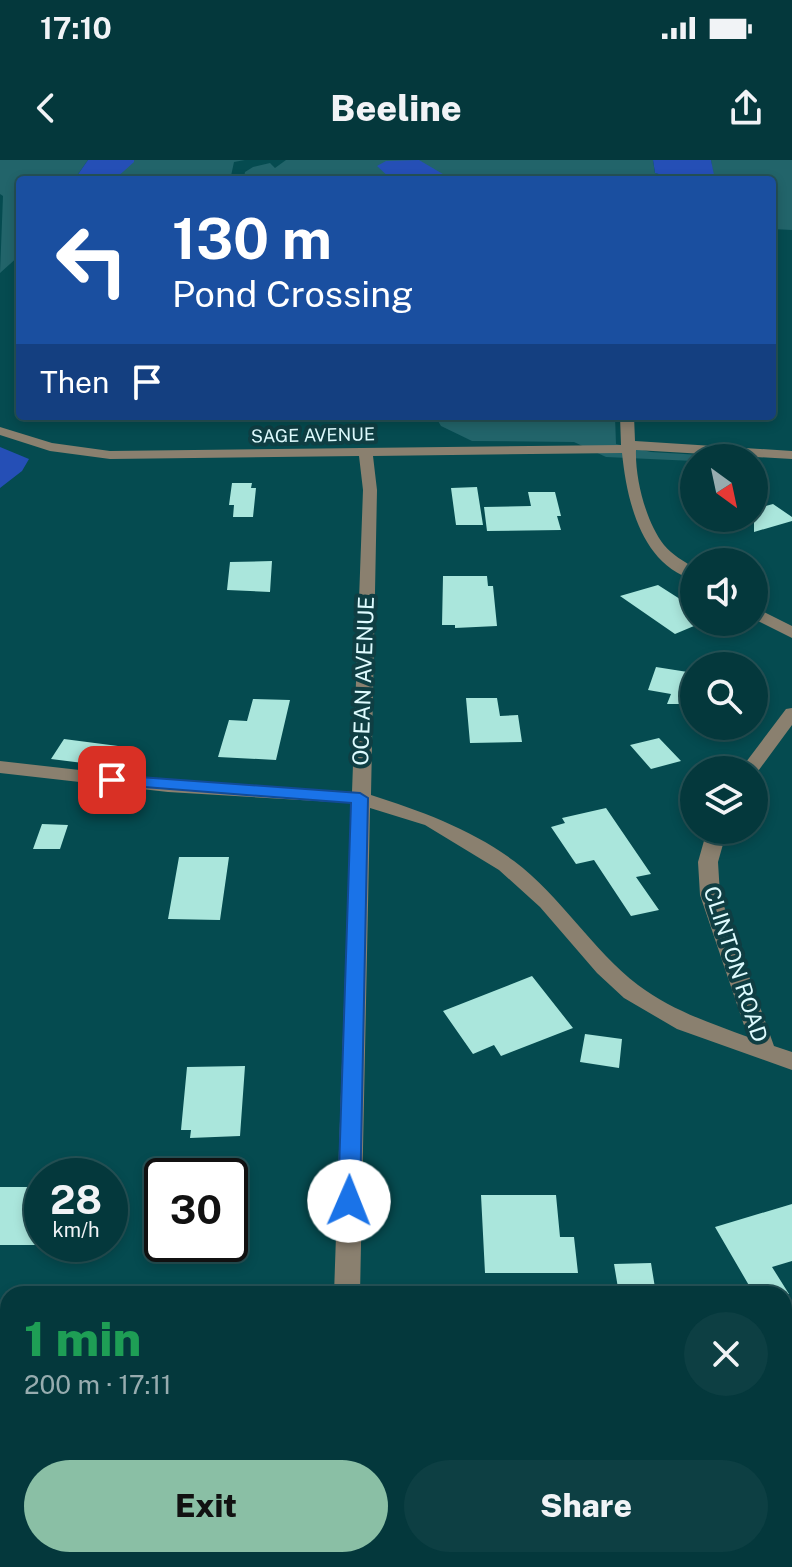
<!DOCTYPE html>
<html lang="en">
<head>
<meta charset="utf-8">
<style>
	body { margin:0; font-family:"Public Sans",sans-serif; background:#0d3f43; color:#f1f3f6; height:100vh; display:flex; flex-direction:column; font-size:30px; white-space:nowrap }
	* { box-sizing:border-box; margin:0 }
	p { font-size:26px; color:#97acaf }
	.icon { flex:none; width:44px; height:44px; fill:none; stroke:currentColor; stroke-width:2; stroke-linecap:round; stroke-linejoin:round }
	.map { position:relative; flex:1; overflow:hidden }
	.details { position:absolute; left:0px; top:1126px; width:792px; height:282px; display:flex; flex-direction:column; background:#04383c; border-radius:24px 24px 0 0; box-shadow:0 4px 12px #0003,0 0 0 2px #255256 }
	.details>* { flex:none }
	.guide { position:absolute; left:16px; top:16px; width:760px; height:244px; border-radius:8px; box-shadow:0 4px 12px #0003,0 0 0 2px #255256; background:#1a4fa0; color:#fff; overflow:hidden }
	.needle { width:52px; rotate:147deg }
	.controls { position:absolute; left:680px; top:284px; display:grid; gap:16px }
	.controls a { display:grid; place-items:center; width:88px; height:88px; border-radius:50%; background:#04383c; box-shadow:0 4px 12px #0003,0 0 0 2px #255256; font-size:40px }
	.speed { position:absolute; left:24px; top:998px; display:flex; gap:16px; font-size:40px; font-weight:700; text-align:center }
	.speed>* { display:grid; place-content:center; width:104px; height:104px; border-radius:50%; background:#04383c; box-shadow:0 4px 12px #0003,0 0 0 2px #255256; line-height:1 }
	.speed small { font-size:20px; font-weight:400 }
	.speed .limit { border:4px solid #111; border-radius:12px; background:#fff; color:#111 }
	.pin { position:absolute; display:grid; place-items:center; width:68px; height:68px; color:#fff; margin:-34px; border-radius:16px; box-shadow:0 4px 12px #0006 }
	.me { position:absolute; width:88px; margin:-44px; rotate:1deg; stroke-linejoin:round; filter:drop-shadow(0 0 6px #0008) }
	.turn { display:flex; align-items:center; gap:28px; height:168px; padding:0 24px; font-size:36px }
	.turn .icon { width:104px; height:104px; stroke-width:2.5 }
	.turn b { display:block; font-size:56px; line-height:68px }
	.then { display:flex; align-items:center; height:76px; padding:0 24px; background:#0003; gap:16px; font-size:30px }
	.round { display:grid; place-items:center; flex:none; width:84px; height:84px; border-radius:42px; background:#0d3f43 }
	.headline { display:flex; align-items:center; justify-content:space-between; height:136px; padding:0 24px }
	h1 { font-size:48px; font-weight:800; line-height:60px; color:#1e9e55 }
	.action { display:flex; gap:16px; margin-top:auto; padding:16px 24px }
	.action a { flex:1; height:92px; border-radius:48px; background:#8abfa5; color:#111; font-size:32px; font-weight:800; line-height:92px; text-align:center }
	.action a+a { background:#0d3f43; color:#f1f3f6 }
	.status { display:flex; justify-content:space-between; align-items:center; height:56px; padding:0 40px; background:#04383c; direction:ltr }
	.status svg { height:22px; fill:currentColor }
	header { display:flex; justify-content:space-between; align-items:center; height:104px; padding:0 24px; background:#04383c; font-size:36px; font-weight:800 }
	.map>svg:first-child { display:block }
	.green { fill:#22646a }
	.water { fill:#254fb6 }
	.building { fill:#aae6dc }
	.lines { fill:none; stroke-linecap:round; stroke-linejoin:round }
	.minor { fill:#8a806f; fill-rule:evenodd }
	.route { fill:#1a73e8; stroke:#114b97; stroke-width:2 }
	.labels { text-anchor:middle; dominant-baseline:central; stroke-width:8; stroke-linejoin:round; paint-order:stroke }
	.far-street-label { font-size:18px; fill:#defbfe; stroke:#0f3e43 }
	.street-label { font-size:22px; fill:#defbfe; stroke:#0f3e43 }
</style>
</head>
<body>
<div class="status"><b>17:10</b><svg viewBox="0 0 49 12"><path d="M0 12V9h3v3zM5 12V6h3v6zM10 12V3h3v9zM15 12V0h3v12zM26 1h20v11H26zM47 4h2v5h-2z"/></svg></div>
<header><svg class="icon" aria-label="back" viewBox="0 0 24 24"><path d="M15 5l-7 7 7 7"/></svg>Beeline<svg class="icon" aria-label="share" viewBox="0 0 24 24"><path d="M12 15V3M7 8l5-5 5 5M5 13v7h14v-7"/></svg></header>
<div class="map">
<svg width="792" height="1407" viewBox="0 0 792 1407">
	<rect width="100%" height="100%" fill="#054b50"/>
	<path class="green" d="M0 0H88L74 20H20V95L0 113 3 36 0 34Z
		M134 0H245L234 2 231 16 238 20H114Z
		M286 0H653L655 13 677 19 713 15 711 0H792V70L772 69V20H248L244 17 245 12 253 7 270 3 275 8Z
		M435 256H615L616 284 651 292 751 298H694V301L606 297 574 282 472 281 441 266Z"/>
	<path class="water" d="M88 0H134V2L114 20H74Z
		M419 0 453 20H392L377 6 386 1Z
		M653 0H711L714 15C694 20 674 19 655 13Z
		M0 287 29 299 22 311 0 328Z"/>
	<path class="building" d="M232 323H252L251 328H256L253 357H233L234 345H229Z
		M477 327 483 365H456L451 328Z
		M528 332H555L561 356H557L561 370 487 371 484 347 531 346Z
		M773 344 792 357V361L754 372V349Z
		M272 401 270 432 227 430 230 402Z
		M443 416H487L488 426H493L497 466 455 468V465H442Z
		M658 425 694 448V466L675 474 620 436Z
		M656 507 694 513V544H667L671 534 648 530Z
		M466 538H497L500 556 518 555 522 582 470 583Z
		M253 539 290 540 276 600 218 597 229 560 247 561Z
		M659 578 681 601 651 609 630 585Z
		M64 579 118 586 107 606 51 599Z
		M606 648 651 714 636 717 659 750 631 756 594 700 576 704 551 667 565 663 562 658Z
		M42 664 68 665 60 689H33Z
		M179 697H229L220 760 168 759Z
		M532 816 573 868 501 896 494 885 473 894 443 851Z
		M585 874 622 879 619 908 580 902Z
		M245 906 240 976 190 978 191 970H181L187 907Z
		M0 1027H42V1085H0Z
		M481 1035H556L560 1077H574L578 1113H485Z
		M792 1044V1101L772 1107 789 1134H754L715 1067Z
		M651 1103 656 1134H619L614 1104Z"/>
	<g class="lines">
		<path class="minor" d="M620 256H634L635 281 792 291V299L636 290C635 319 646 362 664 385 672 395 684 401 694 408V420C641 404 627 341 622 293L373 296 377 330 371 635C421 651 471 669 514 701 561 736 592 790 638 825 671 850 710 863 748 877L700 735 698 702 707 670H727L718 702 720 735 774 886 792 892V910L677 869 624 838 597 813 540 747 499 710 425 665 370 648 360 1134H334L351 643 168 632 0 613V601L168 620 352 632 363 330 359 296 110 299 50 291 0 275V267L52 283 110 291 621 285Z
			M754 447 792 466V478L754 459Z
			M792 548V565L756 614 754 610H740L786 549Z
			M322 1400H352V1407H322Z"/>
	</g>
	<path class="route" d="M112 615 360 633 368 638 360 1041 357 1048 349 1050 341 1048 338 1041 351 643 106 624 104 620 106 616Z"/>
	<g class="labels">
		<g class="far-street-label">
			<text transform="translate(313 275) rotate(-1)">SAGE AVENUE</text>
		</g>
		<g class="street-label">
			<text transform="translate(363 521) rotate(-88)">OCEAN AVENUE</text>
			<text transform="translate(736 804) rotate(72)">CLINTON ROAD</text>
		</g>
	</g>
</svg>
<div class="controls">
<a><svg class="needle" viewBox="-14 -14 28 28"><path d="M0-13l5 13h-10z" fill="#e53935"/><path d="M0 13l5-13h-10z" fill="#97acaf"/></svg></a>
<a><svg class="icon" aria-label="sound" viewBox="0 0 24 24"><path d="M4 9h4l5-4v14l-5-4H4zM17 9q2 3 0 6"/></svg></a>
<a><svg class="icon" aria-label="search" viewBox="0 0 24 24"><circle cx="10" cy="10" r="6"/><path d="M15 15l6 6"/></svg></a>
<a><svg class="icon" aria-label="layers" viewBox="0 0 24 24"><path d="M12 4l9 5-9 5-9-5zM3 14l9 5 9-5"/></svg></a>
</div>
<div class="speed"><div>28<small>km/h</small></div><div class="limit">30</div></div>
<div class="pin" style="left:112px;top:620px;background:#d93025"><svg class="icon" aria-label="arrive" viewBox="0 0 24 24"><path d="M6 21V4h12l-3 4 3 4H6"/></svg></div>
<svg class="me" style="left:349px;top:1041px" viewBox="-20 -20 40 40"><circle r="19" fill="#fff"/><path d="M0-13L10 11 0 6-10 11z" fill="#1a73e8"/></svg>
<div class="guide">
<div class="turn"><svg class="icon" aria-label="left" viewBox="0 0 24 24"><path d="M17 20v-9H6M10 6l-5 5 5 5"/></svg><div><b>130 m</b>Pond Crossing</div></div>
<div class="then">Then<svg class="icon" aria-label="arrive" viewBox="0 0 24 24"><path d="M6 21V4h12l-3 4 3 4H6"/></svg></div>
</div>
<section class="details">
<div class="headline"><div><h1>1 min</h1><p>200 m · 17:11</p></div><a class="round"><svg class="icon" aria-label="close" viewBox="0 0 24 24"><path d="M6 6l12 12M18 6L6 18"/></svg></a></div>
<div class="action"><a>Exit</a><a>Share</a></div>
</section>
</div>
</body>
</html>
